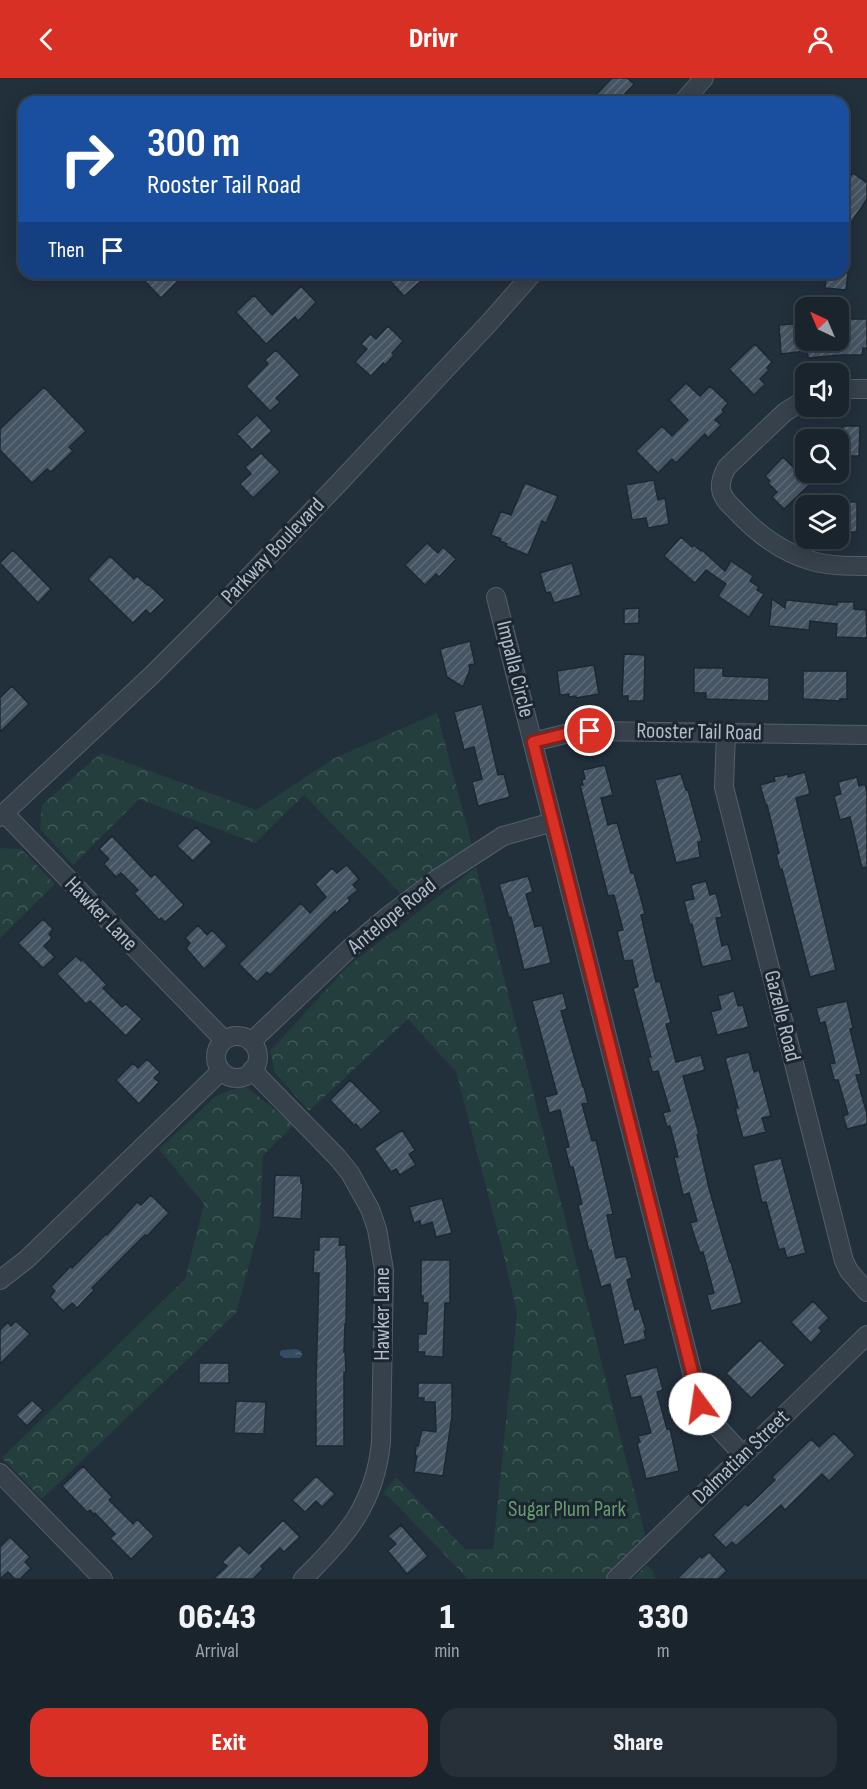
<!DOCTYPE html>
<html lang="en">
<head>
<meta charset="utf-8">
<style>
	body { margin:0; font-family:"Sofia Sans Condensed",sans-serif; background:#273039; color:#f1f3f6; height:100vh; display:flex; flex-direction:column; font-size:22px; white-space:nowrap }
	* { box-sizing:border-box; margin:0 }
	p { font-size:20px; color:#9fa4aa }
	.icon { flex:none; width:33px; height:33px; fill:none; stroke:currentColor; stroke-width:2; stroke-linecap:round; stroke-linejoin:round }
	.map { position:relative; height:1501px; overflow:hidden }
	.sheet { display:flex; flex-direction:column; background:#1a242d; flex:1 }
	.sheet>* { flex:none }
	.top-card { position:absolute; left:18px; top:18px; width:831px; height:183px; border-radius:18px; box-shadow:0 3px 15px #0003,0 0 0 2px #384149; background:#1a4fa0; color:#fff; overflow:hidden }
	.needle { width:39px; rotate:316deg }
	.tools { position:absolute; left:795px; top:219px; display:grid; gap:12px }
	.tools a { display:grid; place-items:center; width:54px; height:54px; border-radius:12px; background:#1a242d; box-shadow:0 3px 15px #0003,0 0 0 2px #384149; font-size:30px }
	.pin { position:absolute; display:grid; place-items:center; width:51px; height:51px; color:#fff; margin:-26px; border:3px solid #fff; border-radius:50%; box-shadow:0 2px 6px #0007 }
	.me { position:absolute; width:66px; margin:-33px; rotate:346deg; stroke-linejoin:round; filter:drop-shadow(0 0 4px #0008) }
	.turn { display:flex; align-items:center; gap:21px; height:126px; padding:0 30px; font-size:27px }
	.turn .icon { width:78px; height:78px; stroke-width:2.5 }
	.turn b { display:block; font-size:42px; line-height:51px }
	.then { display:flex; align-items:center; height:57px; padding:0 30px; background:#0003; gap:12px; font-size:22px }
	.eta { display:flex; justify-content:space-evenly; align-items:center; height:102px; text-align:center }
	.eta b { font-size:36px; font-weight:800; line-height:42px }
	.action { display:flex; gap:12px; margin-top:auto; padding:12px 30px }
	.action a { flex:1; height:69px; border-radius:18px; background:#d93025; color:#fff; font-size:24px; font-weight:800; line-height:69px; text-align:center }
	.action a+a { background:#273039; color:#f1f3f6 }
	header { display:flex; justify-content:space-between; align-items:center; height:78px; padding:0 30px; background:#d93025; color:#fff; font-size:27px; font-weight:800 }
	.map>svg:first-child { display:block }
	.forest { fill:url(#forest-crowns) }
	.water { fill:url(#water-ripples) }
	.building { fill:url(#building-hatch); stroke:#1d2833; stroke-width:1.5 }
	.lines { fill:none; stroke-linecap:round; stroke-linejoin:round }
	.minor-casing { stroke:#545f6a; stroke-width:20 }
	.minor { stroke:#36414c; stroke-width:18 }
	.route-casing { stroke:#8d1f18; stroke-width:15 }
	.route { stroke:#d93025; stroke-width:10 }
	.labels { text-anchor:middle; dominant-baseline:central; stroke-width:6; stroke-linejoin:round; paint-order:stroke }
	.street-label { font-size:22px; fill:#b1bcc8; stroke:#1b2631 }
	.park-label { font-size:22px; fill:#679a6e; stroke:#1b2631 }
</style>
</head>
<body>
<header><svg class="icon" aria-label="back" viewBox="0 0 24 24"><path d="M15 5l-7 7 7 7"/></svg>Drivr<svg class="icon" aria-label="person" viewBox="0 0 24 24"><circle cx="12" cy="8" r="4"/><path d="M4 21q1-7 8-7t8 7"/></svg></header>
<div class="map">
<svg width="867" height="1501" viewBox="0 0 867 1501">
	<defs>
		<pattern id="forest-crowns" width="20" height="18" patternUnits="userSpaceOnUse" patternTransform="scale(1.5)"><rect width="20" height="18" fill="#243d3d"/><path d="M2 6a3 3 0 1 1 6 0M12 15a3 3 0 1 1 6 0" fill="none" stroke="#415758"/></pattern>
		<pattern id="water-ripples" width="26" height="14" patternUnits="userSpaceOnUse" patternTransform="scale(1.5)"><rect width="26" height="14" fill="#354d64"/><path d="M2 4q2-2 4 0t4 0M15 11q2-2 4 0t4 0" fill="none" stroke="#506579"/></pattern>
		<pattern id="building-hatch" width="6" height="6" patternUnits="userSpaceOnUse" patternTransform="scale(1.5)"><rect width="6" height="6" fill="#465563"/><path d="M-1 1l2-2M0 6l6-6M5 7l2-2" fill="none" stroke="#5e6c78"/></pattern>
	</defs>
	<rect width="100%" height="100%" fill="#22303c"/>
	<path class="forest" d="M437 635 472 767 402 817 304 717 255 765 139 721 73 787 40 751 42 727 101 675 256 732 333 681Z
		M0 770 21 771 55 806 0 860Z
		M476 789 646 1460 604 1501H468L390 1420 383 1416 396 1399 465 1471H493L517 1235 501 1166 456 994 408 941 309 1033 275 995 270 973 347 889Z
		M244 1007 294 1047 263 1077 260 1147 236 1235 42 1421 2 1380 185 1201 204 1126 159 1071 216 1018Z
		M647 1487 653 1493 655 1501H633Z"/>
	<path class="water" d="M296 1271 301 1273 302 1277 300 1280H284L280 1277V1274L282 1272Z"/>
	<path class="building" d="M612 0H627L634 6 617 24H589Z
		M853 95 867 105V121L851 145 843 139V108Z
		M137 195H186L161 220Z
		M383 195H430L404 218Z
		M827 195H848L846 212 825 210Z
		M301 208 316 224 298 243 295 239 266 266 236 234 254 217 272 237Z
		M847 241H867V270H863L862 277H841L808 280 806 262H847Z
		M806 245V273L781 276 779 247Z
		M388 248 403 263 392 275 394 277 385 287 383 285 371 298 355 284 367 271 361 266 370 256 376 261Z
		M755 266 772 284 767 290 769 292 760 301 765 306 754 317 729 291Z
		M276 272 300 297 276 320 280 324 270 333 246 308 268 286 265 282Z
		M686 305 700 318 710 308 728 325 722 332 724 334 715 342 721 347 708 360 705 356 676 385 672 381 658 395 636 373 662 348 672 358 688 342 669 322Z
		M44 309 86 353 69 369 73 373 51 394 47 391 32 405 0 372V351Z
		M257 337 272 353 252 372 237 356Z
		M843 348H860L859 378H838V350H843Z
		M261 375 280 394 253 420 240 406 251 396 245 389Z
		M783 379 810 406 784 431 772 419 777 414 768 405 770 403 765 398Z
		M654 402 658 422 665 420 669 446 648 450 646 440 632 442 626 407Z
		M525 405 558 418 546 445 542 443 528 477 506 468 507 466 500 463 501 461 491 457 501 433 511 437Z
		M838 424H857V454H842V452H838Z
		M681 459 692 469 694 467 701 473 702 472 725 493 731 483 753 498 750 503 759 509 757 512 764 516 749 539 718 518 726 506 706 492 695 505 664 478Z
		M427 465 438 475 443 469 456 481 439 499 436 496 425 507 405 487Z
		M13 472 51 511 38 525 0 485Z
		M110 478 134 501 137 498 147 507 148 506 165 522 150 536 146 532 133 545 88 501Z
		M572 485 581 517 554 525 550 514 546 515 540 495Z
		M772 521 785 530 786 522 837 527V524H854V531L866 532 867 560 836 559 837 546 810 543 809 552 769 548Z
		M639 530V545L624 546V531Z
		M470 563 475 586 469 587 470 591 463 609 447 599 440 571Z
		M624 576 645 577 644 623H628V618H622Z
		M594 587 599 616 576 620V618L569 619V616L560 617 557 593Z
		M694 590H723V598L769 600V623L706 621V615H694Z
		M803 593H847V621H840V623L803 621Z
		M12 608 29 626 0 654V620Z
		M482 626 498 697 504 696 510 719 478 728 472 704 482 701 474 669 464 672 454 634Z
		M605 687 613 717 601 720 608 747 617 744 631 795H634L645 836 641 837 656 904 660 903 671 945 666 946 676 984 701 977 705 992 683 998 699 1056 697 1057 709 1110 730 1184H731L742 1225 711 1233 707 1217 714 1215 703 1174 700 1175 690 1145 697 1143 689 1115 683 1117 674 1079H678L670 1048 667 1049 663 1035 670 1033 658 993 652 994 648 979H651L633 910 638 909 632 882 624 883 617 853 623 852 614 817 608 818 580 707H583L582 702 585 701 583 692Z
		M805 694 810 716 796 720 836 892 810 899 782 791 780 792 776 776 779 775 767 727 766 728 760 707 775 703 774 699 788 696V699Z
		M681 696 686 712H688L702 763 698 764 700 779 676 785 655 702Z
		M857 699 859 708 865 706 867 714V789L862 790 850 739 840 742 834 718 841 716 838 704Z
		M196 749 212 764 193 783 177 768Z
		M112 758 151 799 155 796 184 827 165 844 161 840 159 842 134 815 138 812 121 795 116 799 104 786 109 781 99 771Z
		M347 787 359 801 353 807 358 812 348 820 350 823 336 835 335 833 270 897 267 894 257 904 239 886 301 825 310 835 326 819 315 806 332 790 337 795Z
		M528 798 533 814 526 816 535 849 542 847 551 885 524 892 511 839 509 840 499 806Z
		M706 803 710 817 716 815 722 839 716 840 722 868 728 866 732 882 702 889 692 846 690 847 684 823 694 821 691 807Z
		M43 841 53 851 49 856 52 860 44 868 55 879 43 890 18 865Z
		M198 847 207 857 212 852 227 868 204 891 186 870 190 865 185 860Z
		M76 878 81 883 82 881 107 907 103 910 122 929 126 926 142 941 126 958 90 923 86 926 57 896Z
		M734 913 738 928 743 927 749 949 717 957 711 934 721 931 718 918Z
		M563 915 567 931 561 933 583 1009H584L588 1025 582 1026 592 1063 596 1062 613 1136 607 1137 616 1180 626 1178 632 1200 627 1202 635 1232 639 1230 646 1252 644 1253 646 1261 624 1267 610 1206 601 1209 591 1172 589 1173 578 1127 582 1126 573 1089H570L565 1070 569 1069 560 1032 549 1035 545 1019 557 1016 532 923Z
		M847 923 853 950 850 951 861 996 856 997 867 1036V1046L847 1051 843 1038 848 1036 838 1002H834L830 986 835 985 825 944 820 945 816 930Z
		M749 974 754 994 759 992 771 1038 762 1040 766 1054 743 1060 735 1030H738L725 980Z
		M147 981 160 994 154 1000 159 1004 139 1026 116 1002 133 985 138 990Z
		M350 1002 381 1033 361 1052 356 1046 355 1048 330 1022Z
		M402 1052 415 1072 409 1076 416 1087 400 1097 396 1091 391 1094 374 1070Z
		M781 1080 806 1175 787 1180 784 1170 779 1172 766 1124 762 1125 753 1087Z
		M275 1097 301 1098V1105H303L301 1141 273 1139Z
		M151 1117 169 1135 147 1158 145 1157 92 1210 94 1212 77 1230 72 1225 63 1233 50 1219 55 1213 51 1209 71 1188 72 1190 106 1156 107 1157 137 1124 141 1127Z
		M442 1120 452 1155 436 1159 432 1144 421 1148 420 1143 414 1145 409 1129Z
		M319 1159H340L339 1167H346V1180H347L346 1246H345L344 1274H345L346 1294H344V1368H316V1304L319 1195H313L314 1172H319Z
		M421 1182H450V1225H445L443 1279 424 1278 425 1274H418V1256H426L428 1225H423V1218H421Z
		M813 1223 829 1240 819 1250 822 1253 811 1265 791 1244Z
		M16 1243 30 1256 0 1286V1252L8 1244 11 1248Z
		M760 1262 785 1287 751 1320 726 1295Z
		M199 1285H229V1305H199Z
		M657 1289 663 1312 657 1314 667 1351 670 1350 679 1393 646 1401 637 1365 640 1364 638 1358 651 1355 641 1318 631 1320 625 1297Z
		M418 1305H452V1338L443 1398 414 1394 417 1378H415L416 1368H418L422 1352 436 1354 435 1324H424V1320H418Z
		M32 1322 43 1332 27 1348 16 1337Z
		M236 1323 266 1324 264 1356 234 1355Z
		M834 1355 855 1377 829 1403 822 1396 785 1432 781 1427 736 1468 732 1464 726 1470 713 1457 745 1426 748 1428 775 1402 772 1399 811 1361 819 1369Z
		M83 1388 112 1419 109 1422 133 1446 137 1441 154 1458 131 1481 110 1460 115 1456 95 1435 94 1437 90 1432 87 1434 62 1408Z
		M316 1398 335 1416 322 1429 316 1423 305 1434 292 1422Z
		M283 1442 300 1459 284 1474 280 1470 261 1488 263 1491 253 1501H213L227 1488 222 1484 239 1467 249 1476Z
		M401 1447 428 1478 407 1496 388 1473 396 1466 388 1458Z
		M10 1459 30 1479 25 1484 31 1490 20 1501H15L8 1494 0 1501V1469Z
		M709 1474 727 1493 718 1501H677L700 1478 702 1480Z"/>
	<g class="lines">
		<defs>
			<path id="minor" d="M683 24 704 0
				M838 311H867
				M806 321 785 334 727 389C723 396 720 403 721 411 722 420 730 427 736 433 758 456 781 474 812 483 830 488 849 488 867 488
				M496 519 700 1326 709 1340 743 1377
				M726 655 724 709 844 1183 849 1193 867 1214
				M533 664 573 654 590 653 867 657
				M4 735 224 962
				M0 739 152 597 216 533 337 407 489 245 533 195
				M216 979a21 21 0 1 1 42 0a21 21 0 1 1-42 0Z
				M251 964 348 872 387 839 437 801 503 758 553 744
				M252 992 337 1079 350 1095 370 1131 377 1151 384 1192 381 1364C375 1426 346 1459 303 1501
				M0 1202 27 1181 221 993
				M0 1395 103 1501
				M616 1501 867 1257"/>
		</defs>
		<use href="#minor" class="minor-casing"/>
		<use href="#minor" class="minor"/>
	</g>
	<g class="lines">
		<defs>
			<path id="route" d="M590 653 573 654 533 664 700 1326"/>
		</defs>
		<use href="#route" class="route-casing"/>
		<use href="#route" class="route"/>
	</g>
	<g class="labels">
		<g class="street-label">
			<text transform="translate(273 473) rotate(-46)">Parkway Boulevard</text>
			<text transform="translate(515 591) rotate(76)">Impalla Circle</text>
			<text transform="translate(699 654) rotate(1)">Rooster Tail Road</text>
			<text transform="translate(101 836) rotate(46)">Hawker Lane</text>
			<text transform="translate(392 838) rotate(-39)">Antelope Road</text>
			<text transform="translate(782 938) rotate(76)">Gazelle Road</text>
			<text transform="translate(382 1236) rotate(-90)">Hawker Lane</text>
			<text transform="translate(741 1379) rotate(-44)">Dalmatian Street</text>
		</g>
		<g class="park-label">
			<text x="567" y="1431">Sugar Plum Park</text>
		</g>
	</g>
</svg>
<div class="tools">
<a><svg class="needle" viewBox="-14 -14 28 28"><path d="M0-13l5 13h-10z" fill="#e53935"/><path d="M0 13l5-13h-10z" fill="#9fa4aa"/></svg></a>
<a><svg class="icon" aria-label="sound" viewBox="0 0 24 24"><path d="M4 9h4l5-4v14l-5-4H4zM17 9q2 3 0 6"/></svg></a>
<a><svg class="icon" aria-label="search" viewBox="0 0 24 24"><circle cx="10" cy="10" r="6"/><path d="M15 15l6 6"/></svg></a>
<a><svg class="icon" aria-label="layers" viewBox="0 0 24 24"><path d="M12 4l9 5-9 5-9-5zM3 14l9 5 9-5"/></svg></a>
</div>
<div class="pin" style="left:590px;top:653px;background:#d93025"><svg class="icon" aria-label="arrive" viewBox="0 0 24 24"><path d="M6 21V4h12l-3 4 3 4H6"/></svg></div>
<svg class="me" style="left:700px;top:1326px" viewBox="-20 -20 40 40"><circle r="19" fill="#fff"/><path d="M0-13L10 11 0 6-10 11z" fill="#d93025"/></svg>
<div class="top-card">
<div class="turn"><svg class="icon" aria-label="right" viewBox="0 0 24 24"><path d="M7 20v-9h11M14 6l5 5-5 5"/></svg><div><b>300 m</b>Rooster Tail Road</div></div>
<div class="then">Then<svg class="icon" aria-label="arrive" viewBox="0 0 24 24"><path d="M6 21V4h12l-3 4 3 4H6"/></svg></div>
</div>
</div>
<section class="sheet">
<div class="eta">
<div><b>06:43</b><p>Arrival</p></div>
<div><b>1</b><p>min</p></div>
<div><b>330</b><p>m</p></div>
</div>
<div class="action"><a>Exit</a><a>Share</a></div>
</section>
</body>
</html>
